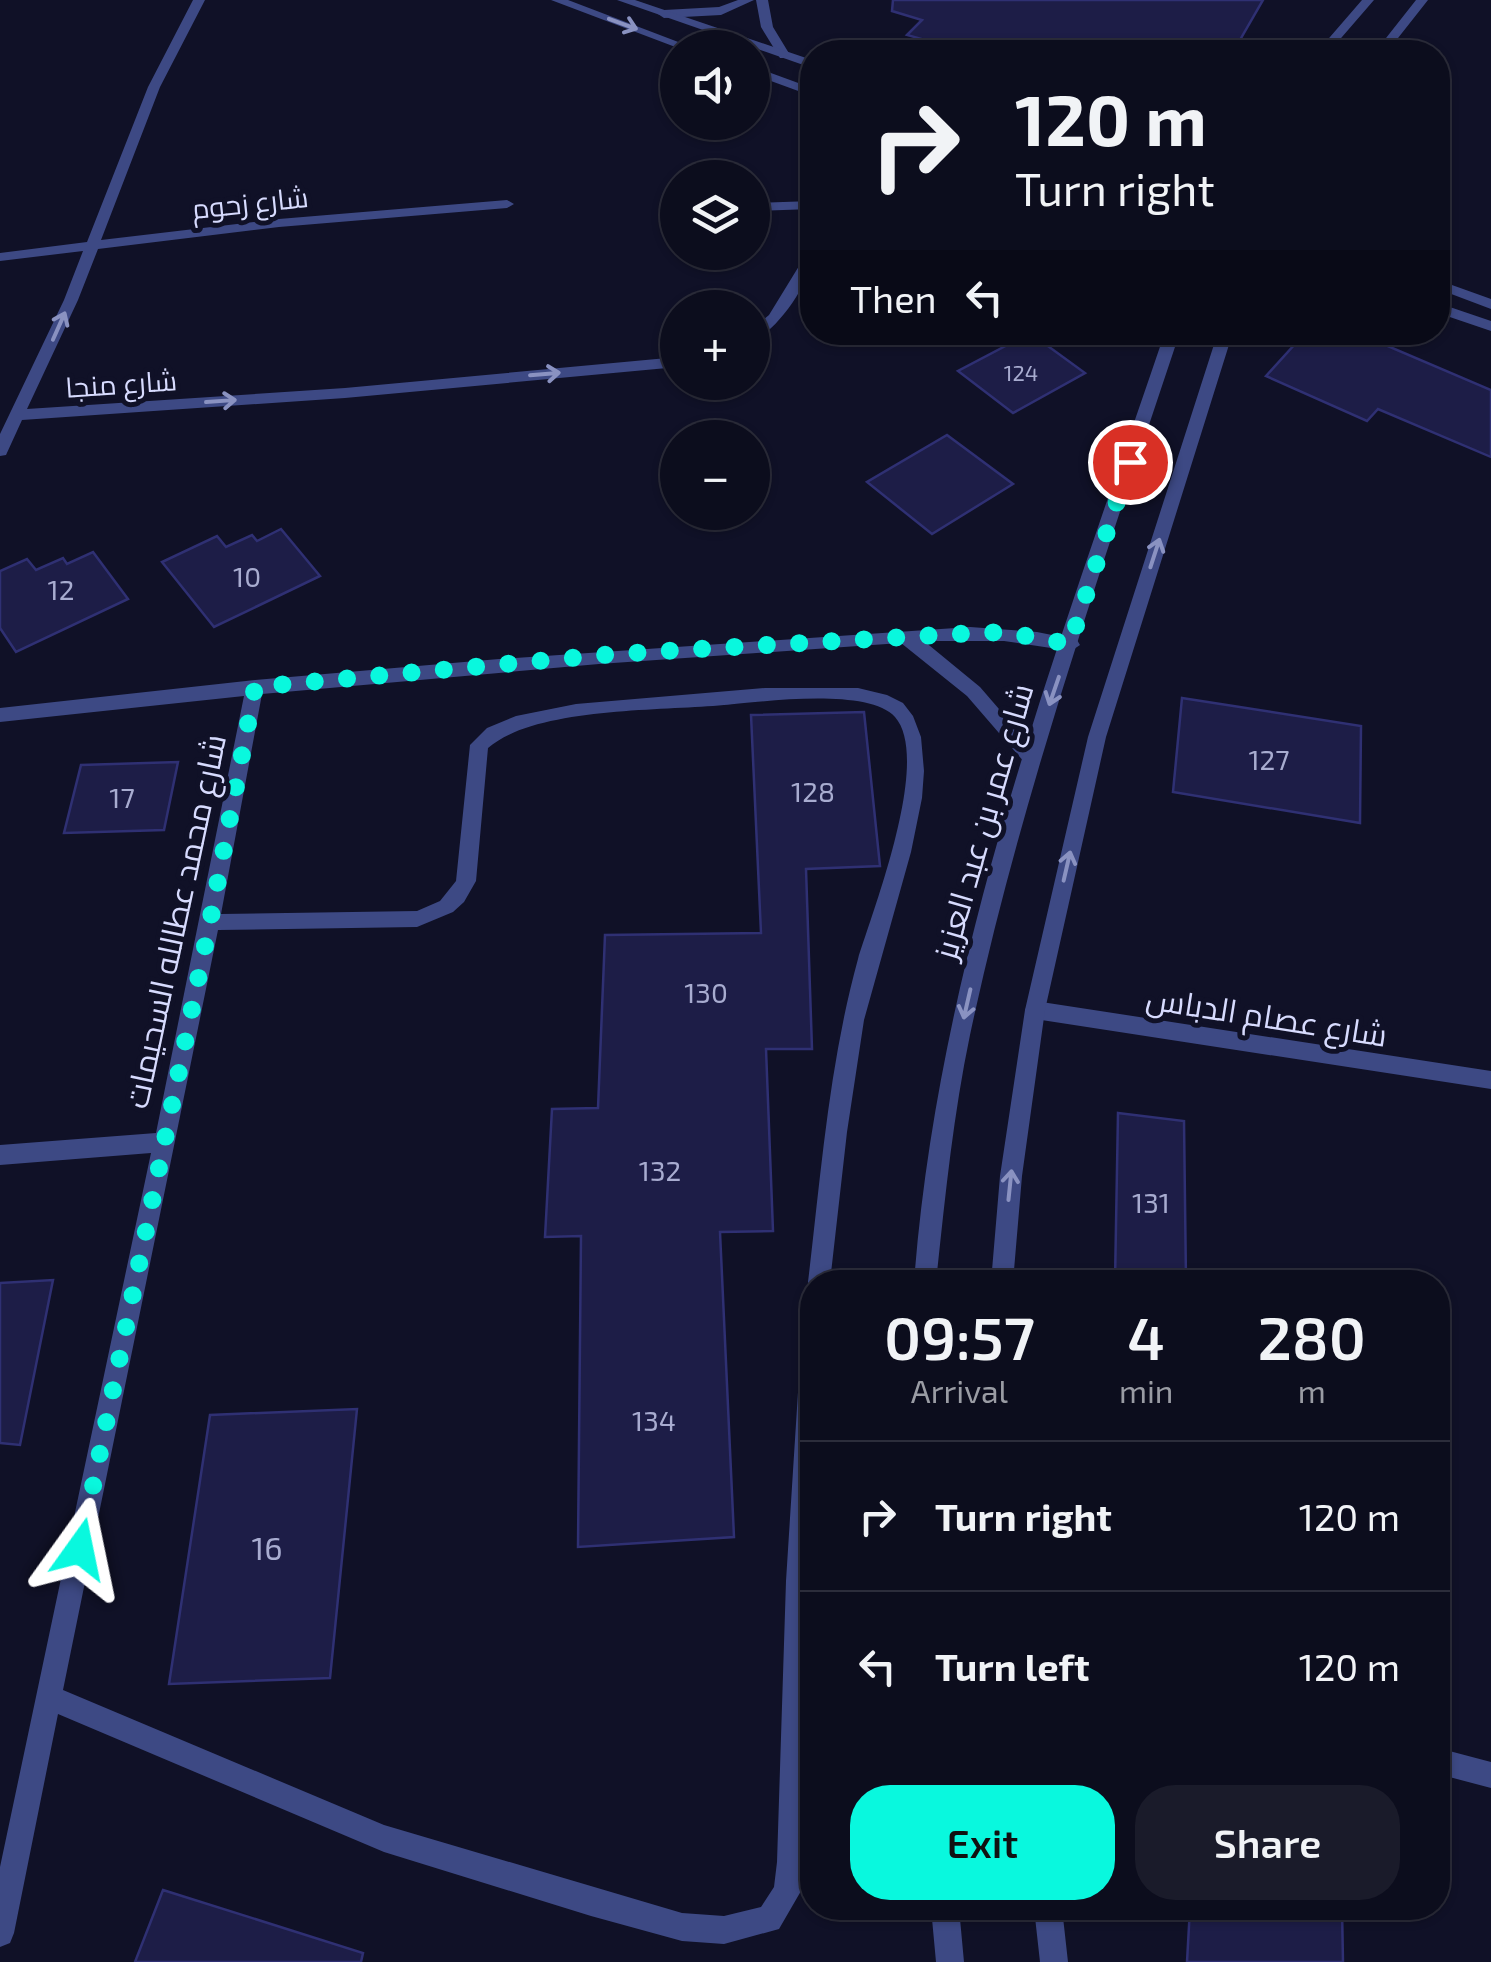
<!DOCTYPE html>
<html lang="en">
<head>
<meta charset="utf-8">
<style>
	body { margin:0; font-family:"Exo 2",Cairo,sans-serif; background:#1a1b2a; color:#f1f3f6; height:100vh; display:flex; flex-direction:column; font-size:38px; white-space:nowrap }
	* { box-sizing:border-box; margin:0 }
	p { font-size:32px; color:#9a9ca4 }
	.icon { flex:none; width:55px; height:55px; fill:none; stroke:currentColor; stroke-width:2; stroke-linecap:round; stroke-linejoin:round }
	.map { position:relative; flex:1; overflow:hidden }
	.sheet { position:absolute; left:800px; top:1270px; width:650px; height:650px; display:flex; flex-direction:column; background:#0c0d1d; border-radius:40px; box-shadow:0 2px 8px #0004,0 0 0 2px #2c2d3b }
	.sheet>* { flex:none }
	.guide { position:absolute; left:800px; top:40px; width:650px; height:305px; border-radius:40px; box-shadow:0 2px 8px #0004,0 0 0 2px #2c2d3b; background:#0c0d1d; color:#f1f3f6; overflow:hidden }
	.fabs { position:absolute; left:660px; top:30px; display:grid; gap:20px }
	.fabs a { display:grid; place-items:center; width:110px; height:110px; border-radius:50%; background:#0c0d1d; box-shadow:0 2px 8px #0004,0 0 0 2px #2c2d3b; font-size:50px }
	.pin { position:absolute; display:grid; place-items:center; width:85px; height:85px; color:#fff; margin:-42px; border:5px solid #fff; border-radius:50%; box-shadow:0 2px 10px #0007 }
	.me { position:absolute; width:110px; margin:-55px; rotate:12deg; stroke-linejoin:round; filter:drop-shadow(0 0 8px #0008) }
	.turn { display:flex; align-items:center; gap:35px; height:210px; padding:0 50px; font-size:45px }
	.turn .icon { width:130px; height:130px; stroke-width:2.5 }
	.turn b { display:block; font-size:70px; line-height:85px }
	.then { display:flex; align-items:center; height:95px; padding:0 50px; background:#0003; gap:20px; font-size:38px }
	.eta { display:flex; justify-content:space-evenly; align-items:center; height:170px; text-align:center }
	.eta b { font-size:60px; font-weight:600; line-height:70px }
	.action { display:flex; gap:20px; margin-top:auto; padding:20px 50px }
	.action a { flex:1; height:115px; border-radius:40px; background:#09f8de; color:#111; font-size:40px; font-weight:600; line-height:115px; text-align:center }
	.action a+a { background:#1a1b2a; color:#f1f3f6 }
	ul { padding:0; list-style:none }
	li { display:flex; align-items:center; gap:30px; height:150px; padding:0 50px; border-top:2px solid #2c2d3b }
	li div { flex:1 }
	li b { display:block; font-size:38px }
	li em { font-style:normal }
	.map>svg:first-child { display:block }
	.building { fill:#1d1d47; stroke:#2f3073; stroke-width:2.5 }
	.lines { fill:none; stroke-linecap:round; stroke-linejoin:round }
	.minor { fill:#3d4984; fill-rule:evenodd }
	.tertiary { fill:#3d4984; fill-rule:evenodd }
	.oneway { stroke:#8a92c1 }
	.route { stroke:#09f8de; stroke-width:18; stroke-dasharray:0 32.4 }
	.labels { text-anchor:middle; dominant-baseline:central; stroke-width:10; stroke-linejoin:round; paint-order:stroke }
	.far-number-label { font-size:22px; fill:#a8acd0 }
	.far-street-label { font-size:28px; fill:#d7dbfe; stroke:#101127 }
	.number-label { font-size:28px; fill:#a8acd0 }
	.street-label { font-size:32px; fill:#d7dbfe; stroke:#101127 }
	.near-number-label { font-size:32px; fill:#a8acd0 }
</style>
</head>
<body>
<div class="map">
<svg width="1491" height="1962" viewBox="0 0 1491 1962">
	<rect width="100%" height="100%" fill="#101127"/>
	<path class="building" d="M893 0H1263L1233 52H1032L988 40 976 52H967L907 35 922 20 892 11Z
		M1306 332H1355L1491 390V457L1378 409 1367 421 1266 376Z
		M1030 333 1085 373 1013 413 958 371Z
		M947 435 1013 484 932 534 867 482Z
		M281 529 320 576 214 627 162 562 217 536 226 547 252 535 257 541Z
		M93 552 128 599 16 652 0 628V571L27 559 36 570 63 558 67 564Z
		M1182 698 1361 726 1360 823 1173 792Z
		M864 712 880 866 806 869 812 1049H766L773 1231 720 1232 734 1537 578 1547 581 1236 545 1237 552 1109 598 1108 605 935 761 933 751 715Z
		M178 762 164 830 64 833 81 765Z
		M1118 1113 1184 1121 1186 1282H1115Z
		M53 1280 20 1445 0 1443V1283Z
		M357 1409 330 1678 169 1684 210 1415Z
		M163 1890 363 1953 361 1962H135Z
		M1190 1908H1342L1343 1962H1187Z"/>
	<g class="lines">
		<path class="minor" d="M193 0H205L160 87 101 240 279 219 507 200 514 204 507 208 279 227 98 249 78 300 27 409 345 388 678 357V367L345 398 22 420 6 455 0 456V434L64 300 83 251 0 261V253L87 242 148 87Z
			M738 0H754L721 15 664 18 658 14 664 10 719 7Z
			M756 0H768L773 27 790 55 788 58H780L761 27Z
			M812 201V209L752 211V203Z
			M678 207V215L661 211 663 208Z
			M812 252C814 279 778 330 752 342V329L769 315 807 253Z
			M970 627 1037 632 1077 640 1080 645 1071 651 1004 641H924L980 687 1037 753 1040 758 1037 763H1025L967 696 901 643 599 664 262 694 221 914 417 911 440 901 456 881 470 745 487 728 516 716 576 704 765 688H858L887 695 903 703 913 716 921 737 924 771 922 798 911 852 864 1020 847 1132 830 1282H812V1290L808 1282C821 1174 829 1064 858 959 873 910 932 759 895 717 868 687 761 702 724 705 661 711 535 707 488 748L476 881 464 902 453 912 417 927 218 930 63 1690 384 1825 682 1913 724 1916 761 1907 774 1887 777 1862 786 1581 801 1345 804 1337 812 1334V1544L805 1862 801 1891 779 1929 724 1944 682 1941 591 1916 384 1852 58 1714 14 1933 10 1943 0 1947V1867L151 1153 0 1165V1145L156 1133 244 696 0 722V708L255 680 499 659Z
			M1035 1001 1491 1071V1089L1035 1019 1028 1016 1025 1010 1028 1004Z
			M1438 1748 1491 1762V1788L1438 1774Z"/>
		<path class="tertiary" d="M551 0H568L694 48H678Z
			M617 0H635L812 60V68Z
			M1362 0H1374L1329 52H1317Z
			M1416 0H1428L1387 52H1375Z
			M752 66 812 88V96L752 74Z
			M1438 280 1491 299V309L1438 289Z
			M1438 303 1491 321V331L1438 313Z
			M1165 332H1180C1103 564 1021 795 970 1035 953 1116 945 1199 936 1282H914C939 954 1060 642 1165 332Z
			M1218 332H1233L1106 737 1045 1010 1022 1176 1013 1282H991L1000 1176 1025 1010 1088 737Z
			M931 1908H959L964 1962H936Z
			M1034 1908H1062L1068 1962H1040Z"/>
	</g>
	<defs><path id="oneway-shaft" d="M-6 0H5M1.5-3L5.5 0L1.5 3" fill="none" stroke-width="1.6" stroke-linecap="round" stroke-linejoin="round" transform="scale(2.5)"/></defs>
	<g class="oneway">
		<use href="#oneway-shaft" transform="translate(623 24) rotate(20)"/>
		<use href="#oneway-shaft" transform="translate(59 326) rotate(-66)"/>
		<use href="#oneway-shaft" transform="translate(545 374) rotate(-5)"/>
		<use href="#oneway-shaft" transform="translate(221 401) rotate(-4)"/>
		<use href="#oneway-shaft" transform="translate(1155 553) rotate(-72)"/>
		<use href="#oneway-shaft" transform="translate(1054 691) rotate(109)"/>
		<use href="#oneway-shaft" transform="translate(1067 866) rotate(-77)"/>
		<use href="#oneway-shaft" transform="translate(967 1004) rotate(103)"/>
		<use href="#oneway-shaft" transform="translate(1010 1185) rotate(-84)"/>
	</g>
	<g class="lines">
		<path class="route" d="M80 1549 210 922 255 687 614 654 956 634 1004 632 1070 644 1130 462"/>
	</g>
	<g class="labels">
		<g class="far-number-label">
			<text x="1021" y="372">124</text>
		</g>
		<g class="far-street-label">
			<text transform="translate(250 202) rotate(-6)">شارع زحوم</text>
			<text transform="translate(121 383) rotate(-4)">شارع منجا</text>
		</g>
		<g class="number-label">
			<text x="247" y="576">10</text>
			<text x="61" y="589">12</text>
			<text x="1269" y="759">127</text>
			<text x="813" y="791">128</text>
			<text x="122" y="797">17</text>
			<text x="706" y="992">130</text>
			<text x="660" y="1170">132</text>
			<text x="1151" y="1202">131</text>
			<text x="654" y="1420">134</text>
		</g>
		<g class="street-label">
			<text transform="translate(982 821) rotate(-74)">شارع عمر بن عبد العزيز</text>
			<text transform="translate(174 921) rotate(-78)">شارع محمد عطالله السحيمات</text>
			<text transform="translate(1267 1015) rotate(9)">شارع عصام الدباس</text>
		</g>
		<g class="near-number-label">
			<text x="267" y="1547">16</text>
		</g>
	</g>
</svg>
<div class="fabs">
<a><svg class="icon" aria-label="sound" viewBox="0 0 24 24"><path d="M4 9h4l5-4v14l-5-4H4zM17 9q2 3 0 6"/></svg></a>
<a><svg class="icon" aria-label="layers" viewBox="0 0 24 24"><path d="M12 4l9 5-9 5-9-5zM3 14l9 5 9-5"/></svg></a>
<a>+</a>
<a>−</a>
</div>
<div class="pin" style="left:1130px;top:462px;background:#d93025"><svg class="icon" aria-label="arrive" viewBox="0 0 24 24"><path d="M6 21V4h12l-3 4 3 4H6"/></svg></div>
<svg class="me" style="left:80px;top:1549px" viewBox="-20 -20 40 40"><path d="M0-17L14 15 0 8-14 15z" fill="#09f8de" stroke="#fff" stroke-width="4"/></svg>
<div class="guide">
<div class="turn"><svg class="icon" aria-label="right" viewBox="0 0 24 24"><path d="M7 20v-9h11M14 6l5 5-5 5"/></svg><div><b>120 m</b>Turn right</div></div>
<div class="then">Then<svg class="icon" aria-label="left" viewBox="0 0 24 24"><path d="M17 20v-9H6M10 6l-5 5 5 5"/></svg></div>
</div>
<section class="sheet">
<div class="eta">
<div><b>09:57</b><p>Arrival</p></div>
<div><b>4</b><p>min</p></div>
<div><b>280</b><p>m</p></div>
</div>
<ul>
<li><svg class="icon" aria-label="right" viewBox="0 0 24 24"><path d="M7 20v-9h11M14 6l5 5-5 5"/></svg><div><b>Turn right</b></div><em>120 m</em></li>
<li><svg class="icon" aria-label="left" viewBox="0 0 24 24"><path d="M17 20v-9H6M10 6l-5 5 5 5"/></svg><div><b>Turn left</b></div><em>120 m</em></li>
</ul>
<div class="action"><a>Exit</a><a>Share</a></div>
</section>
</div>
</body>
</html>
